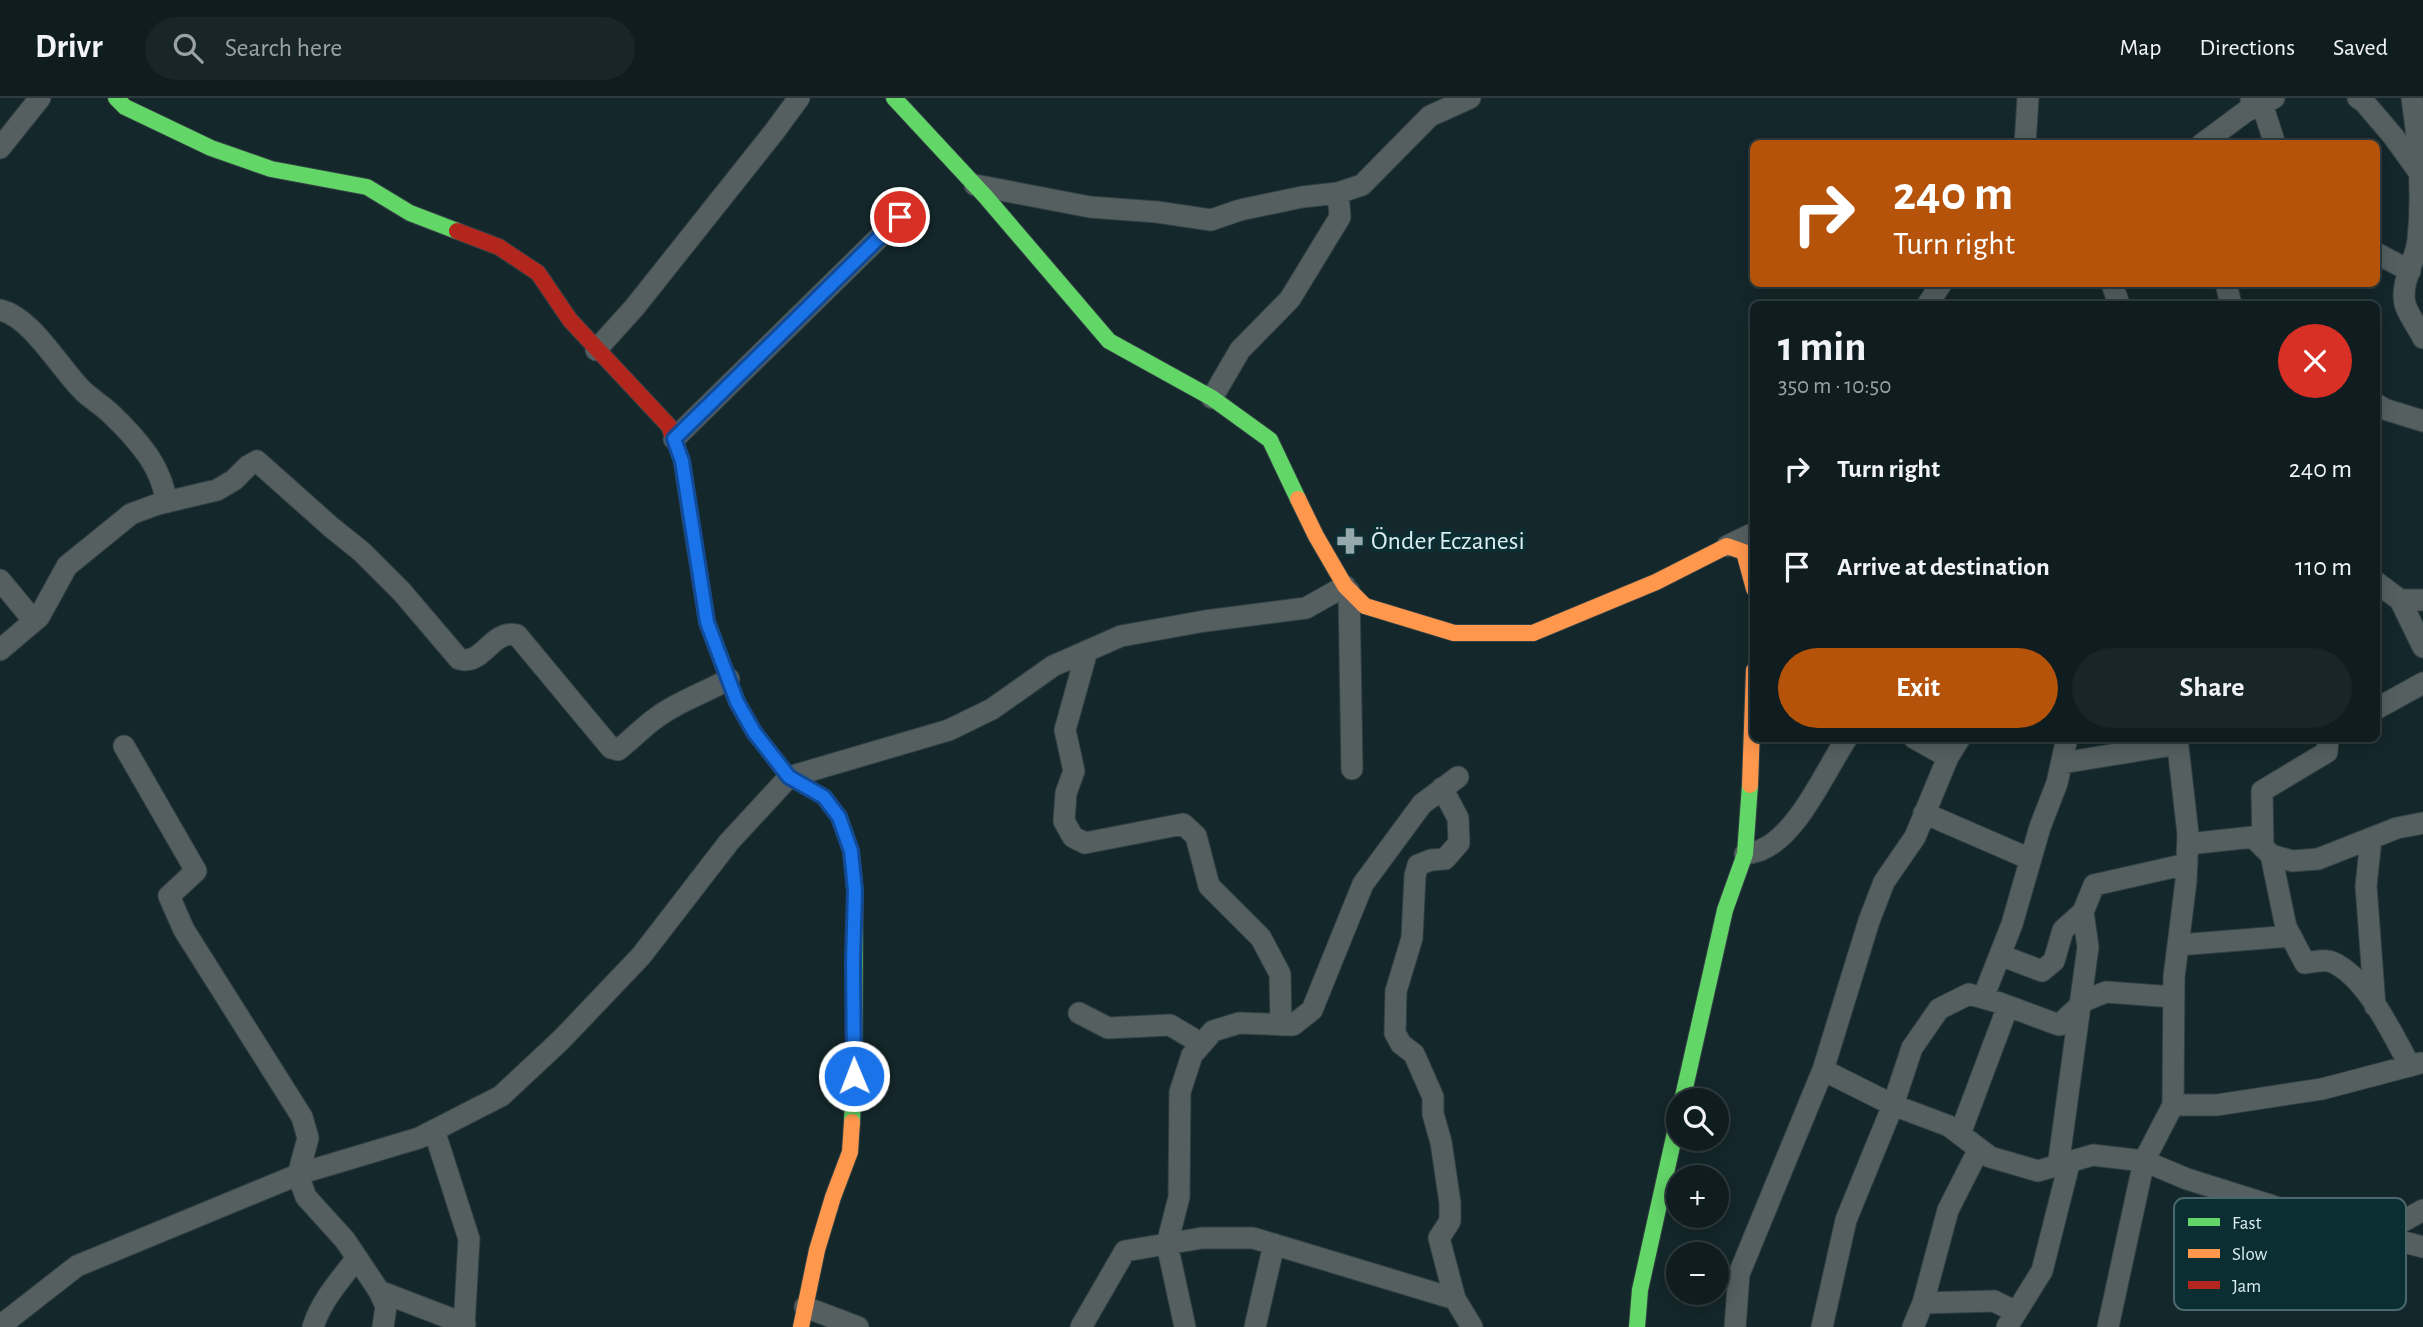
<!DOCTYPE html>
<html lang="en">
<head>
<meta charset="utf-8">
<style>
	body { margin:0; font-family:"Alegreya Sans",sans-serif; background:#182629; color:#f1f3f6; height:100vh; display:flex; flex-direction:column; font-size:26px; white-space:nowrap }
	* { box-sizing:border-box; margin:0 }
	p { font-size:23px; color:#9ba2a5 }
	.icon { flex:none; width:38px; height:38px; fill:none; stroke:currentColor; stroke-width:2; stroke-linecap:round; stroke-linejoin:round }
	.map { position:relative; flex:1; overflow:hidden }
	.drawer { position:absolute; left:1750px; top:203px; width:630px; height:441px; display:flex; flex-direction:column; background:#0f1d20; border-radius:10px; box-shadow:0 4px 18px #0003,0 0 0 2px #2f3b3e }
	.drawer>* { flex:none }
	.guide { position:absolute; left:1750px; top:42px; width:630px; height:147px; border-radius:10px; box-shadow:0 4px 18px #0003,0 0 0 2px #2f3b3e; background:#b45309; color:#fff; overflow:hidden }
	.fabs { position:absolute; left:1666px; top:990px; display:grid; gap:14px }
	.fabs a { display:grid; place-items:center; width:63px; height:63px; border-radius:50%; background:#0f1d20; box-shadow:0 4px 18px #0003,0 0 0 2px #2f3b3e; font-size:35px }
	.pin { position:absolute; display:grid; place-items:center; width:60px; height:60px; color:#fff; margin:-30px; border:4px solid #fff; border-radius:50%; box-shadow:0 2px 7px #0007 }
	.me { position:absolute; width:77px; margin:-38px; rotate:359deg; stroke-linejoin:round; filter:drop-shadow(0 0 5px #0008) }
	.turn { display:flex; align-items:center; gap:24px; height:147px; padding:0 28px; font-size:32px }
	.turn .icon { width:91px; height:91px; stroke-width:2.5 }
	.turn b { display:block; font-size:49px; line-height:60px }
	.round { display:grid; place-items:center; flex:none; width:74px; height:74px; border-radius:37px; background:#182629 }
	.headline { display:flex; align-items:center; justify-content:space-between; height:119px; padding:0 28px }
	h1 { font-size:42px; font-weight:600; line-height:52px }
	.cta { display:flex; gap:14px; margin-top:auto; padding:14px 28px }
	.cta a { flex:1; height:80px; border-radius:42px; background:#b45309; color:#fff; font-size:28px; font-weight:600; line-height:80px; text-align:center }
	.cta a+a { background:#182629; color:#f1f3f6 }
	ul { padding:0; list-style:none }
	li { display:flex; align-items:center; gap:21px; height:98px; padding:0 28px }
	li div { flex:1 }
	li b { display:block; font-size:26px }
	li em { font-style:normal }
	header { display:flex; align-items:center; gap:42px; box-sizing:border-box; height:98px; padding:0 35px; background:#0f1d20; border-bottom:2px solid #2f3b3e }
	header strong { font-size:33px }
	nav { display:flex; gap:38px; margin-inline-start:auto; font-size:24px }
	.search { width:490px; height:63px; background:#182629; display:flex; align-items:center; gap:18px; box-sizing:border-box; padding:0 24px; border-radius:38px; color:#9ba2a5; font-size:26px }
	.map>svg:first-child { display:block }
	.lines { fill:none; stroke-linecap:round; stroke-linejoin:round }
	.street-casing { stroke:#324144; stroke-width:23 }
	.fast-casing { stroke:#324144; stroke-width:18 }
	.slow-casing { stroke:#324144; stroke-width:18 }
	.jam-casing { stroke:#324144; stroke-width:18 }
	.street { stroke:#555f60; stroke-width:21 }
	.fast { stroke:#63d668; stroke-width:16 }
	.slow { stroke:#ff974d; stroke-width:16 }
	.jam { stroke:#b3261e; stroke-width:16 }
	.route-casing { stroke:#114b97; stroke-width:18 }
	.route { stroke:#1a73e8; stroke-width:12 }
	.labels { text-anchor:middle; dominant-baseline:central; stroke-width:7; stroke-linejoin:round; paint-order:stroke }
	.poi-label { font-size:26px; fill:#dbedf0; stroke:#0b2e33; text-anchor:start }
	.key { fill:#0b2e33; stroke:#49676c; stroke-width:2 }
	.key-label { font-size:19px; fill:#dbedf0 }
</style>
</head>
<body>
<header>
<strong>Drivr</strong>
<div class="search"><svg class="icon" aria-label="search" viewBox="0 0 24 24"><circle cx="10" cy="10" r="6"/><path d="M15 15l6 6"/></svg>Search here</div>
<nav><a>Map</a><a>Directions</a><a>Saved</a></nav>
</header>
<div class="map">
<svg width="2423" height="1229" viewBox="0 0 2423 1229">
	<rect width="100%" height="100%" fill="#14272a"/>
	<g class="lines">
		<defs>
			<path id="street" d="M2358 0 2364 4 2393 38 2419 74
				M2412 0C2419 47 2423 94 2418 142 2416 162 2400 184 2405 206 2408 217 2418 229 2423 240
				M2251 2 2262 6 2275 46
				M2025 46 2028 0
				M2202 46 2245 14 2274 0
				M0 50 40 0
				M975 87 1090 109 1157 114 1211 122 1240 112 1302 99 1338 95 1362 87 1430 18 1470 0
				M2376 155 2410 173
				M2112 186 2119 206
				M2226 186 2231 206
				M1928 206 1941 186
				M0 212C32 219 60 271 84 294 92 301 101 307 109 314 124 328 138 343 149 359 159 374 163 387 167 404
				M596 252 634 210 774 34 799 0
				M1212 300 1240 252 1290 201 1340 119 1338 95
				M2376 306 2384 311 2423 323
				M674 341 900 119
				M1727 448 1754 435
				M0 482 34 523
				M2376 484 2400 502H2423
				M1349 493 1352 671
				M2400 502 2423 549
				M0 552 39 519 67 468 131 416 158 406 217 392 234 382 248 368 257 363 331 429 362 454 402 494 459 561C484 568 491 531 517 537L611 650 618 652C631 642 642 630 656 620 678 603 705 595 729 581
				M1087 553 1065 632 1074 673 1066 695 1064 723 1073 739 1085 745 1183 726 1196 738 1209 788 1261 840 1280 876 1281 927
				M2376 611 2423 585
				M1914 640 1948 659
				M124 648 196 773 169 798 184 832 302 1019 308 1040 298 1077 306 1099 345 1142 379 1193 386 1208 383 1229
				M2062 665 2178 646
				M1442 690 1458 720 1459 745 1445 761 1431 762 1418 767 1415 778 1412 840 1396 893 1395 935 1401 946 1414 956 1433 999V1016L1441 1044 1450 1105V1123L1439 1140 1455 1201
				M1924 715 2030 761
				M2371 741 2366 788 2375 908
				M2188 746 2253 739 2271 757 2286 829 2305 865C2313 864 2325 861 2332 864 2367 879 2392 936 2410 968
				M2263 749 2262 693 2327 654 2328 640
				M1745 756C1750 755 1756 754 1761 752 1798 737 1825 673 1847 640
				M2271 757 2292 763 2318 761 2397 730 2423 725
				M2178 847 2291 838
				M2000 857 2042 873 2054 863 2063 832 2083 814
				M1983 900 2012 826 2040 729 2057 685 2067 640
				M1079 915 1108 930 1170 927 1202 946
				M1823 972 1893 1007 1949 1028 1990 1059 2038 1073 2093 1057 2144 1063 2187 1081 2298 1116 2423 1149
				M2173 1007H2217L2322 991 2421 965
				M434 1032 469 1141 464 1229
				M1960 1036 2008 908
				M2058 1069 2088 849 2083 814 2094 787 2187 766
				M2377 1138 2423 1112
				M379 1193 465 1226
				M1923 1205 1994 1203 2016 1214
				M805 1209 858 1229
				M0 1228 77 1168 302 1075 419 1040 501 998 561 942 641 858 729 744 789 679 949 632 992 611 1053 568 1121 538 1205 523 1306 510 1345 488
				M313 1229C321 1203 340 1182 357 1160
				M1081 1229 1125 1153 1202 1140H1253L1455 1201 1472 1229
				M1185 1229 1167 1146 1179 1099 1180 994 1192 957 1213 933 1239 925 1293 927 1312 912 1363 786 1422 706 1458 679
				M1255 1229 1274 1146
				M1735 1229 1739 1176 1823 972 1869 823 1884 784 1915 739 1948 659 1960 640
				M1822 1229 1846 1122 1893 1007 1912 950 1939 911 1969 896 1997 904 2059 927 2086 902 2106 894 2174 899
				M1913 1229 1923 1205 1948 1112 1979 1051
				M2007 1229 2042 1173 2069 1066
				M2108 1229 2144 1063 2173 1007 2174 879 2186 783 2188 736 2177 640"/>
			<path id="fast" d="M116 0 125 9 211 50 271 71 367 89 410 115 457 133
				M894 0 985 98 1109 243 1212 300 1270 342 1298 401
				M690 418 707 524 737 604 754 634 789 679 824 699 839 719 851 753 855 793 854 978 852 1024
				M1682 1003 1725 812 1745 756 1750 687
				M1637 1229 1640 1192 1678 1021"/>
			<path id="slow" d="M1298 401 1316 438 1345 488 1365 508 1454 535H1533L1656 484 1727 448 1744 454 1754 491
				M1750 687 1754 572
				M801 1229 817 1152 833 1099 850 1054 852 1024"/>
			<path id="jam" d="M457 133 499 149 538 175 570 222 669 328 682 363 690 418"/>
		</defs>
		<use href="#street" class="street-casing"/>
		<use href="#fast" class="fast-casing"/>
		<use href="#slow" class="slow-casing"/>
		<use href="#jam" class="jam-casing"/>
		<use href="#street" class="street"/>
		<use href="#fast" class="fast"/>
		<use href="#slow" class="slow"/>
		<use href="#jam" class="jam"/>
	</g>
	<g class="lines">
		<defs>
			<path id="route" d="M854 978 853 863 855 793 851 753 839 719 824 699 789 679 754 634 737 604 707 524 682 363 674 341 900 119"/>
		</defs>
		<use href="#route" class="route-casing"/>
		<use href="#route" class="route"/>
	</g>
	<defs>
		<symbol id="pharmacy-bare" viewBox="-9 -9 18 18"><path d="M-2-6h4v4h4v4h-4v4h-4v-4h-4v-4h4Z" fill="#95a8ab" stroke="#0b2e33" stroke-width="2.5" paint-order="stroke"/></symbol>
	</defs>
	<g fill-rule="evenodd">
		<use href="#pharmacy-bare" x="1331" y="424" width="38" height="38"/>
	</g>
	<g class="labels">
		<g class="poi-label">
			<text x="1371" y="443">Önder Eczanesi</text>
		</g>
	</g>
	<rect x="2174" y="1100" width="232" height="112" rx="10" class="key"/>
	<rect x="2188" y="1120" width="32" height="8" fill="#63d668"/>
	<rect x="2188" y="1151" width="32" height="9" fill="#ff974d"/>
	<rect x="2188" y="1183" width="32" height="8" fill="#b3261e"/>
	<g class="key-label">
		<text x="2232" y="1131">Fast</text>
		<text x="2232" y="1162">Slow</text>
		<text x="2232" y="1194">Jam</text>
	</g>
</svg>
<div class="fabs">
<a><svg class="icon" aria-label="search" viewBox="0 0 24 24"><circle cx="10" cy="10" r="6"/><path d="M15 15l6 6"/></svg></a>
<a>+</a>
<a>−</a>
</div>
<div class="pin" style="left:900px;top:119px;background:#d93025"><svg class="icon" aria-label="arrive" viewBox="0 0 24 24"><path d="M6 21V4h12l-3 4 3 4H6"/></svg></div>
<svg class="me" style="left:854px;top:978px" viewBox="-20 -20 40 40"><circle r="17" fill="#1a73e8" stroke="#fff" stroke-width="3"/><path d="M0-11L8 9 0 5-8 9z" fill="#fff"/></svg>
<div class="guide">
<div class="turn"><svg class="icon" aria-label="right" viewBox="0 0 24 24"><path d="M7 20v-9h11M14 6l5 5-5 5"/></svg><div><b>240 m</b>Turn right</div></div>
</div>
<section class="drawer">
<div class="headline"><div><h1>1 min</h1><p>350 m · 10:50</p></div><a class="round" style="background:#d93025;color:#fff"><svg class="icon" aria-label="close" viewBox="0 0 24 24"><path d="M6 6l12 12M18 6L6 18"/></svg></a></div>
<ul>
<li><svg class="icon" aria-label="right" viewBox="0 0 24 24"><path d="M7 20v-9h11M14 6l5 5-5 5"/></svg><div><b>Turn right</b></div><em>240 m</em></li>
<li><svg class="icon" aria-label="arrive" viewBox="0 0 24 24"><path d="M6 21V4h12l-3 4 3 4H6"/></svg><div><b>Arrive at destination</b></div><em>110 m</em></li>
</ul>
<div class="cta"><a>Exit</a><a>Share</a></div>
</section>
</div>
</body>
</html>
